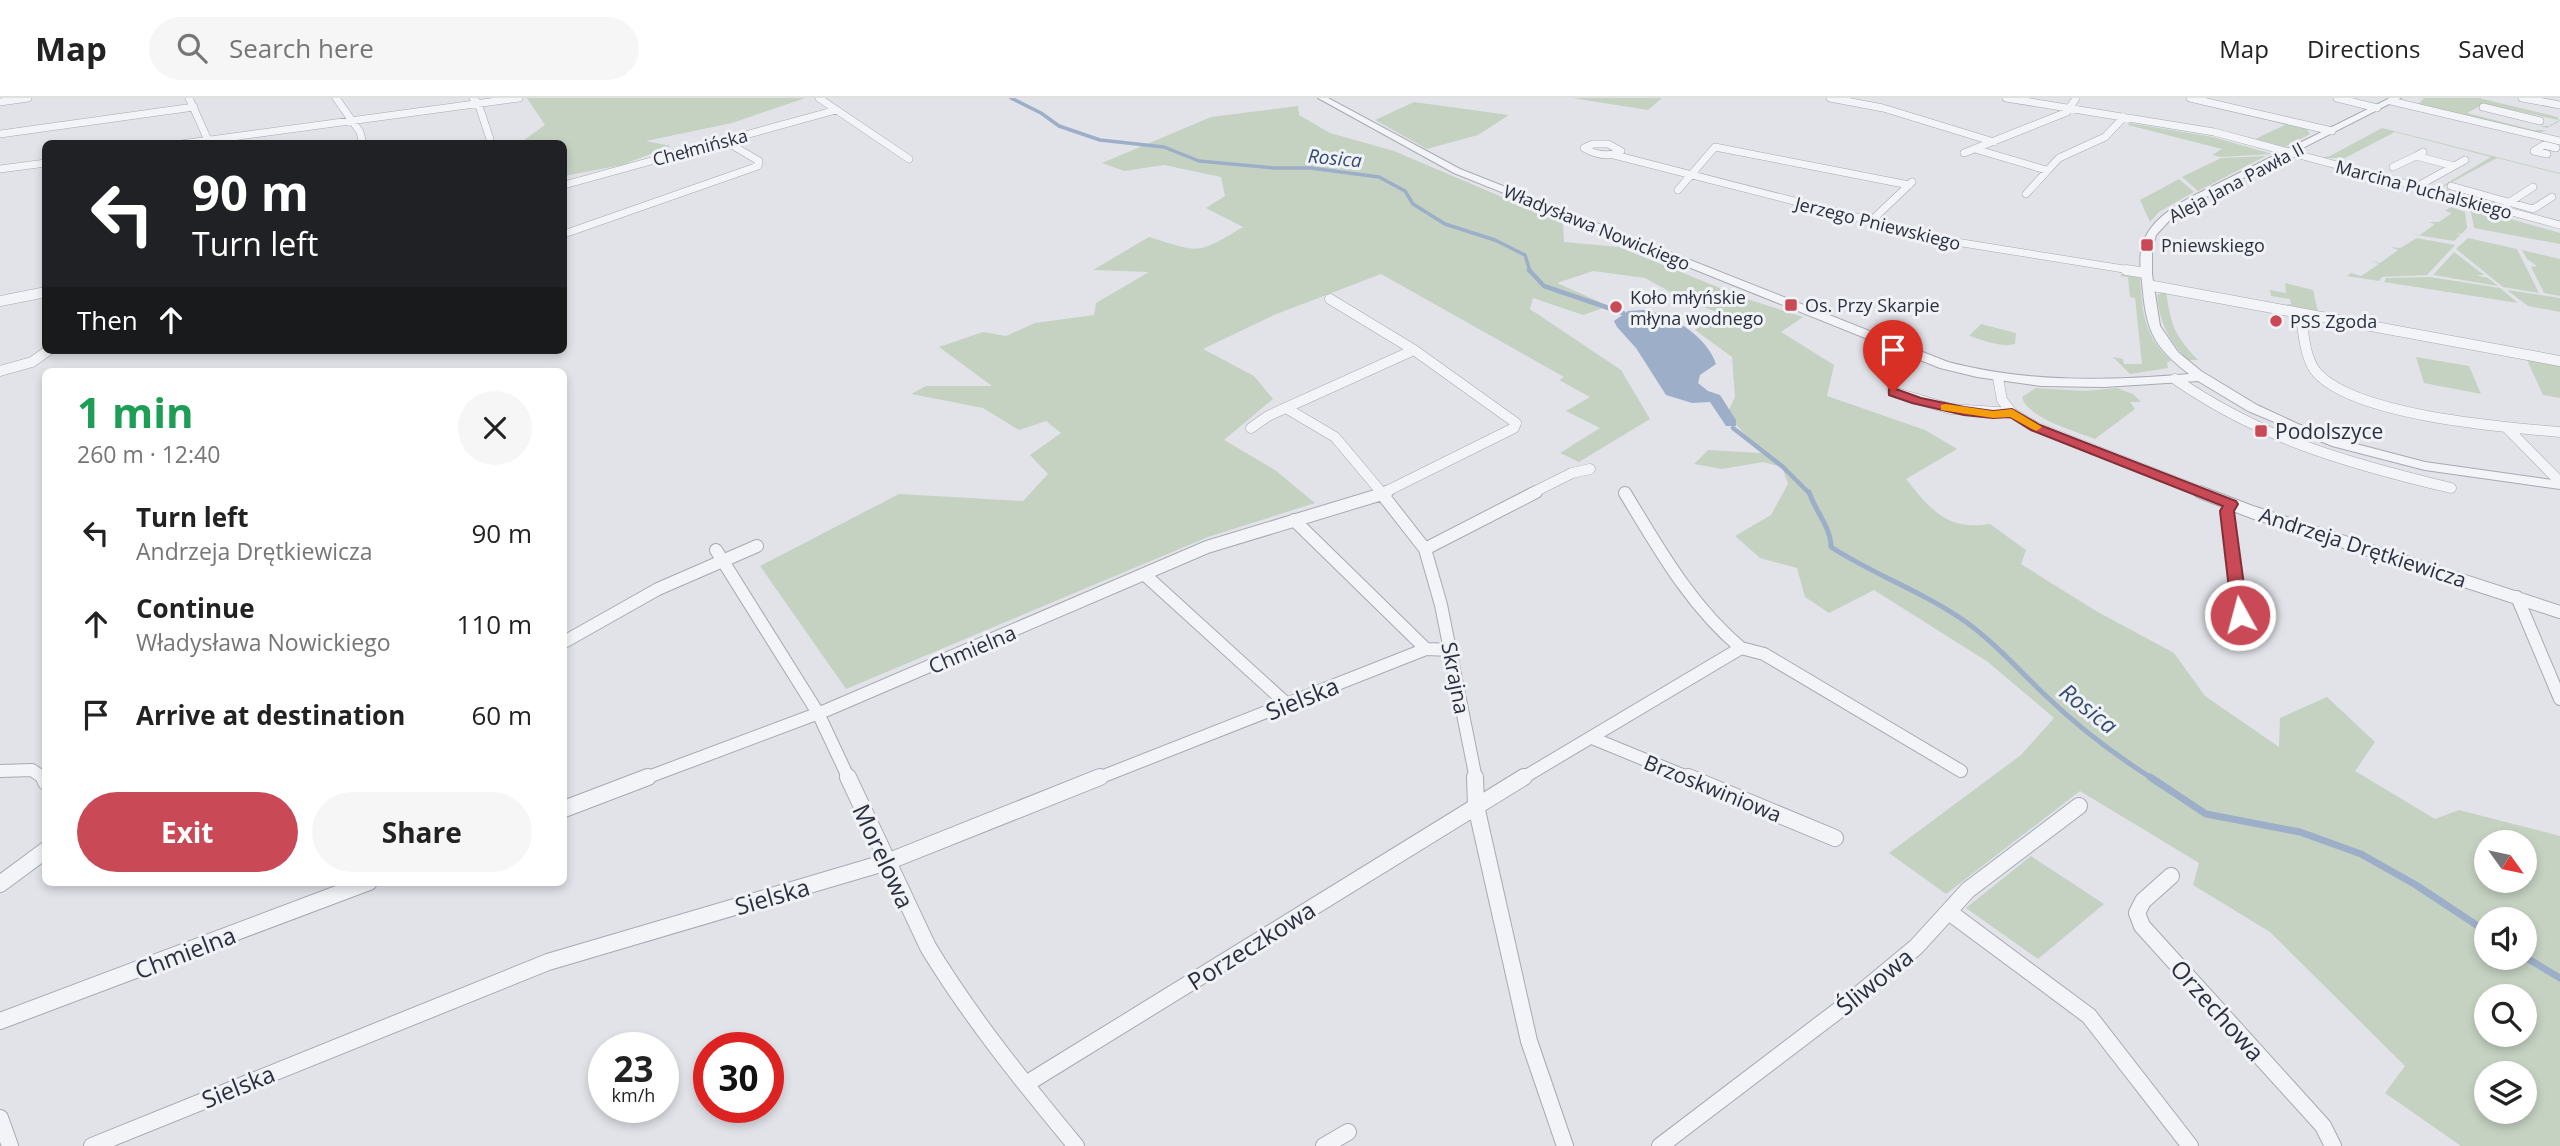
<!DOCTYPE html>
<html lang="en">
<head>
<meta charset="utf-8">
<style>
	body { margin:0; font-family:"Open Sans",sans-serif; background:#f6f6f6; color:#222; height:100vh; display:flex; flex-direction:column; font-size:26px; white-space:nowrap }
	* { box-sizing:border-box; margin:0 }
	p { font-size:23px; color:#767676 }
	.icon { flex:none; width:38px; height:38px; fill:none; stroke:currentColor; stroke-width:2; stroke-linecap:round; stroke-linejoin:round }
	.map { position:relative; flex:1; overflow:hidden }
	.details { position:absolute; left:42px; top:270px; width:525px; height:518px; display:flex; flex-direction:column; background:#fff; border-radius:10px; box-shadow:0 4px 10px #0003 }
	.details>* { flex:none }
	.guide { position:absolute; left:42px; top:42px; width:525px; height:214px; border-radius:10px; box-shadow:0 4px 10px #0003; background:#202124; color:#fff; overflow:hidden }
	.needle { width:46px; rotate:123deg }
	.controls { position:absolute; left:2474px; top:732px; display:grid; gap:14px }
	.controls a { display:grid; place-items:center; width:63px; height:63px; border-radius:50%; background:#fff; box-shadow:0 4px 10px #0003; font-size:35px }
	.speed { position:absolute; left:588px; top:934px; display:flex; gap:14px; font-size:35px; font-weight:700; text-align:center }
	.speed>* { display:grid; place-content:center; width:91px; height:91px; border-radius:50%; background:#fff; box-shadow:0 4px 10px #0003; line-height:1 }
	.speed small { font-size:18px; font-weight:400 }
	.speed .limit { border:10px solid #d22; background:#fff; color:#111 }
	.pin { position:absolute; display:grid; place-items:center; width:60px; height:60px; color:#fff; margin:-72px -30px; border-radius:50% 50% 50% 0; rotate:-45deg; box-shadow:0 0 7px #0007 }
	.pin .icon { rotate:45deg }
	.me { position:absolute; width:77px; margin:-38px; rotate:353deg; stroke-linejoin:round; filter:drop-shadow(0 0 5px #0008) }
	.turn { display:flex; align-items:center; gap:24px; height:147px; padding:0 35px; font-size:32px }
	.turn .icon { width:91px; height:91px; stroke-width:2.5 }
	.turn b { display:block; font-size:49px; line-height:60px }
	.then { display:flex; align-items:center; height:66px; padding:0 35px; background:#0003; gap:14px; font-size:26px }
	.round { display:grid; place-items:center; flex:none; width:74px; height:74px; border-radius:37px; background:#f6f6f6 }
	.head { display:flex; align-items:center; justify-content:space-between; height:119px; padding:0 35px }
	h1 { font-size:42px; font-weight:700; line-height:52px; color:#1e9e55 }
	.action { display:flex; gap:14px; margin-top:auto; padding:14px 35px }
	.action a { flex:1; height:80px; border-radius:42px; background:#c94a56; color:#fff; font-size:28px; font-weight:700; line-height:80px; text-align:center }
	.action a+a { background:#f6f6f6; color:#222 }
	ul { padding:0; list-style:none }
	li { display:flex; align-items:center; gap:21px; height:91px; padding:0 35px }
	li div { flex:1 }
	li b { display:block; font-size:26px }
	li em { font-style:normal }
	header { display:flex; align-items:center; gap:42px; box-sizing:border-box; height:98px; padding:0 35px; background:#fff; border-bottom:2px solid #e0e0e0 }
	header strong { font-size:33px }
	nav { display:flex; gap:38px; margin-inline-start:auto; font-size:24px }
	.search { width:490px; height:63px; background:#f6f6f6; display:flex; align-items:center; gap:18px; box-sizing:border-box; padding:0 24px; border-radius:38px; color:#767676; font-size:26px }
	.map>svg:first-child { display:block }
	.green { fill:#c5d2c2; fill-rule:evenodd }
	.water { fill:#9dafc8 }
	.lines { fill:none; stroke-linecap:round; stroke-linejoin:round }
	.stream-far3 { stroke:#9dafc8; stroke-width:3.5 }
	.stream-far2 { stroke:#9dafc8; stroke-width:4.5 }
	.stream-far1 { stroke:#9dafc8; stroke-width:5 }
	.stream { stroke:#9dafc8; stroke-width:7 }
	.minor-far3-casing { stroke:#a6aab3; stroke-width:8 }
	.minor-far2-casing { stroke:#a6aab3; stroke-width:11 }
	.minor-far1-casing { stroke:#a6aab3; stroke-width:14 }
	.minor-casing { stroke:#a6aab3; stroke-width:18 }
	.tertiary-casing { stroke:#a6aab3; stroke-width:2 }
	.minor-far3 { stroke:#f3f4f7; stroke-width:7 }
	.minor-far2 { stroke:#f3f4f7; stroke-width:10 }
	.minor-far1 { stroke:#f3f4f7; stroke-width:12 }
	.minor { stroke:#f3f4f7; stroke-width:16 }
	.tertiary { fill:#f3f4f7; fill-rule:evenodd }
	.route { fill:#c94a56; stroke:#833038; stroke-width:2 }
	.slow { fill:#f59e0b }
	.poi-dot { fill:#c94a56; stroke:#f0f2f6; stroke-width:2.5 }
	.labels { text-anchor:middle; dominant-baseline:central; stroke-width:6; stroke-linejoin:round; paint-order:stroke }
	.far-street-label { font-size:18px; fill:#2a3040; stroke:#f0f2f6 }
	.far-poi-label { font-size:18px; fill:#2a3040; stroke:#f0f2f6; text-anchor:start }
	.far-water-label { font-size:19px; font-style:italic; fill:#354d72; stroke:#f0f2f6 }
	.poi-label { font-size:21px; fill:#2a3040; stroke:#f0f2f6; text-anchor:start }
	.street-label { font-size:21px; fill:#2a3040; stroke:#f0f2f6 }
	.water-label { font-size:23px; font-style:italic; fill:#354d72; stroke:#f0f2f6 }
	.near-street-label { font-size:24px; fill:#2a3040; stroke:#f0f2f6 }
</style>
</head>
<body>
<header>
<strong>Map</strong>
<div class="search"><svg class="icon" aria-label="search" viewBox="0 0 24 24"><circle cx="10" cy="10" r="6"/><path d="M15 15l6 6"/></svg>Search here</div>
<nav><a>Map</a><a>Directions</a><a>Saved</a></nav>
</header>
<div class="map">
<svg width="2560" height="1048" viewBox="0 0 2560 1048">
	<rect width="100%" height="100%" fill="#e1e3e9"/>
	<path class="green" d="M527 0H805L732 25 646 43 671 48 622 67 564 78V46L494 45 524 42 545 27Z
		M1572 0H1662L1648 12Z
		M2424 0H2479L2557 19 2560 23 2547 30 2540 28H2549L2559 22 2484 6 2467 15 2533 32H2546L2539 35 2417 8Z
		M1414 4 1509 17 1478 37 1427 51 1375 22Z
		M1298 8 1299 17 1330 35 1394 53 1563 125 1564 144 1619 149 1747 201 1803 219 1781 234 1834 267 1827 298 1925 332 1957 351 1906 381C1931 412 1947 433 1990 426L2026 452 2021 466 2096 513 2174 555 2205 598 2279 649 2280 620 2327 599 2375 644 2355 673 2435 721 2459 712 2560 738V1048H2461L2385 995 2405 968 2270 834 2193 787 2199 765 2080 693 1946 796 1889 755 2021 657 2054 620 1988 564 1874 492 1829 515 1805 499 1797 470 1760 460 1735 438 1771 417 1788 386 1782 369 1763 364 1722 371 1694 366 1708 352 1761 355 1727 316 1735 299 1732 259 1695 232 1720 215 1689 204 1645 180 1593 173 1557 185 1609 208 1583 217 1533 200 1530 211 1621 272 1650 321 1579 364 1560 355 1600 330 1566 313 1590 299 1559 282 1564 279 1381 176 1274 217 1203 251 1254 278 1273 301 1224 342 1275 372 1315 405 1208 439 846 591 760 468 899 396 1023 403 1048 376 1030 357 1061 335 1046 323 1019 332 983 310 911 296 926 288H992L939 249 983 234 1006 238 1035 225 1094 217 1096 205 1149 174 1093 172 1149 139C1201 155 1196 157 1243 129L1206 110 1225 98 1221 79 1164 67 1124 73 1102 65 1211 19ZM2487 744H2525V782H2487ZM2487 821H2525V859H2487ZM2487 898H2525V936H2487ZM2487 975H2525V1013H2487Z
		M2129 25 2213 39 2272 56 2221 59 2212 57 2222 51 2128 27Z
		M2289 25 2306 30 2310 36 2285 49 2255 41Z
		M2382 30 2560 75V76L2497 60 2441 90 2501 105 2497 107 2430 90H2439L2491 59 2395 34 2345 60H2319L2330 58Z
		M2266 58 2198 93 2182 79 2221 60Z
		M2179 81 2194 94 2159 114 2150 124 2140 102Z
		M2457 106 2560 135V146L2474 130 2471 114 2455 108Z
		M2451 109 2465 114 2467 130 2461 136 2455 135 2460 137 2454 143 2410 136 2420 137 2435 126 2428 124H2439L2452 115 2445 113Z
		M2417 140 2455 147 2427 177 2382 179 2379 183 2347 178 2351 175 2361 178 2379 166 2371 162 2380 165 2398 152 2390 149 2400 150Z
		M2468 140 2517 151 2539 195 2503 189 2456 151Z
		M2522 152 2560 161V198L2544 195 2531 169 2537 168 2527 161Z
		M2454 154 2484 177H2476L2488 180 2498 188 2433 177Z
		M2125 174 2140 180C2143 217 2143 237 2172 263L2167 264 2168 270 2130 276 2113 259 2123 261 2124 266H2142L2135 200 2130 199 2128 179 2120 178Z
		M2430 179 2500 190 2518 205 2384 184 2386 180Z
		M2285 185 2313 192 2318 214 2285 206H2291L2290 201 2271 198 2270 192 2286 195Z
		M2507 192 2560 200V214L2528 208Z
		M2166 193C2171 227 2174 237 2198 262H2188C2168 242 2160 225 2157 197Z
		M1981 226 2016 235 2015 246C2000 250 1984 242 1969 238Z
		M2416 259 2469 268 2481 296 2424 285Z
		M2527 262 2560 267V300L2543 297Z
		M2036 290 2085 293 2117 290 2133 296 2141 304H2130L2135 311 2095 341C2075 333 2027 320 2022 299Z
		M2031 758 2104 806 2038 861 1966 810Z"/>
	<path class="water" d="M1643 212C1670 215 1707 238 1716 266L1700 277 1698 285 1708 293 1720 297 1736 322V328H1726L1710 304 1692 305 1666 297 1636 250 1617 229 1614 223 1628 213Z"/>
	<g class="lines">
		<path class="stream-far3" d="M1011 0 1041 15 1059 28 1100 42 1164 49 1199 63 1274 70H1311L1379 79 1405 93 1413 106 1445 126 1495 142 1525 157 1530 173"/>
		<path class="stream-far2" d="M1529 172 1544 188 1623 215
			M1733 330 1783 369 1809 395"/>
		<path class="stream-far1" d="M1809 394C1815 413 1831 429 1831 449 1874 477 1924 494 1966 524 1995 545 2018 571 2044 596 2076 627 2115 657 2153 681"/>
		<path class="stream" d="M2150 679 2206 716 2300 734 2361 756 2416 787 2487 834
			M2525 859 2560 880"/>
		<defs>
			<path id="minor-far3" d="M189 0 208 42
				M336 0 360 34 363 46
				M473 0 478 5 490 41
				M819 0 909 61
				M1830 0 1883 10 1994 44
				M2006 0 2214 34 2560 127
				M2190 0 2332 33
				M2337 0 2377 10
				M2522 0 2560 7
				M2391 3 2560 43
				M0 4 28 0
				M2483 9 2540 23
				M0 36 194 9
				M181 46 519 0
				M1593 46H1608L1621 53C1608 60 1596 57 1584 50Z
				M1975 51 2046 72
				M2423 54 2416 58 2454 68
				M1964 55 2067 14 2076 0
				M2547 56 2534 53 2544 47 2556 50
				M1614 57 1950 143 2136 173
				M2393 69 2416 58
				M0 71 46 65
				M564 87 836 12
				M2451 88 2533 111 2552 99
				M2416 89 2465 62
				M1678 92 1715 49 1909 87
				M2026 96 2059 60 2105 39 2124 19
				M2507 106 2533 89
				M1870 124 1912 84
				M564 136 758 68 759 63 725 43"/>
			<path id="minor-far2" d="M2126 172 2146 175
				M2148 187 2560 263
				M1330 201 1414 252 1516 325 1514 330 1383 395
				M0 203 46 194
				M2300 215C2304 234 2304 261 2318 276 2359 318 2502 329 2560 334
				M1918 258 1893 276V294L1951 311 2012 315 2002 302 1998 280
				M0 273 32 264 49 252
				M2175 281C2261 341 2350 366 2451 390
				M1286 310 1335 339 1382 395
				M2012 315 2036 329 2205 395
				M1251 330 1268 318 1414 252
				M2507 330 2560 384
				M1532 395 1572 375 1590 371"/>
			<path id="minor-far1" d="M1387 394 1382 396 1425 451 1441 507 1476 681
				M2200 394 2252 414 2560 514
				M2231 406 2227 413 2240 518 2232 524
				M1294 422 1426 551
				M1425 451 1536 394
				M716 452 818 615 849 681
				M1144 476 1287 606
				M2517 499 2560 601
				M564 544 658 491 757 448
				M1741 550 1764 556 1961 673
				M1592 640 1692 681
				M0 673 32 672 45 681
				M643 681 827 612 1207 449 1382 396 1380 394
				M1096 681 1426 551 1451 552
				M1521 681 1741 550C1690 507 1659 451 1625 395"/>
			<path id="minor" d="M44 679 46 684
				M848 679 928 849C971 920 1023 984 1076 1048
				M1475 679 1476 708 1529 943 1565 1048
				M1688 679 1835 740
				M564 711 648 679
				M2171 778 2143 803 2137 815 2142 828 2323 1028 2333 1048
				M0 786 46 752
				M1949 814 2089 918 2190 1048
				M0 923 369 784
				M1026 986 1524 679
				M0 1020 10 1048
				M92 1048 548 864 887 764 1100 679
				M1324 1048 1348 1034
				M1660 1048 1852 902 1916 849 1968 792 2079 708"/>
			<path id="tertiary" d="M1318 0H1328L1460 71 1948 264C2029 285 2107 283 2189 276 2151 247 2146 230 2142 184 2140 168 2138 151 2147 136 2158 117 2178 106 2197 96L2390 0H2401L2204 100 2169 123 2156 137 2152 152V176L2160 228 2178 254 2201 273 2257 307 2298 326 2341 342 2425 364 2560 383V391L2425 372 2332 348 2248 313 2198 283 2104 289 2041 288 1977 279 1940 270 1454 75Z"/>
		</defs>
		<use href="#minor-far3" class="minor-far3-casing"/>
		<use href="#minor-far2" class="minor-far2-casing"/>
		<use href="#minor-far1" class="minor-far1-casing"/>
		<use href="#minor" class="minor-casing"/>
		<use href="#tertiary" class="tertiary-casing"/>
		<use href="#minor-far3" class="minor-far3"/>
		<use href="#minor-far2" class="minor-far2"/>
		<use href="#minor-far1" class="minor-far1"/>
		<use href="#minor" class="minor"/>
		<use href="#tertiary" class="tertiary"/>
	</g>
	<path class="route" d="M1893 290 1921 300 1964 309 1993 313 2012 311 2040 327 2236 403 2238 406 2234 413 2248 517 2240 522 2232 517 2220 413 2223 408 2031 332 2010 319 1993 320 1964 317 1912 305 1889 297V291Z"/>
	<path class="slow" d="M1946 306 1993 313 2012 311 2042 329 2036 333 2010 319 1993 320 1941 312V307Z"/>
	<g class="poi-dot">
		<rect x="2140" y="140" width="14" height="14" rx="3.5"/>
		<rect x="1784" y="200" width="14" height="14" rx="3.5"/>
		<circle cx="1616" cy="209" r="7"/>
		<circle cx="2276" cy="223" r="7"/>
		<rect x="2254" y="326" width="14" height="14" rx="3.5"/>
	</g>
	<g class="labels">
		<g class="far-street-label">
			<text transform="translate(700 49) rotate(-15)">Chełmińska</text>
			<text transform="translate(2236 84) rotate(-28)">Aleja Jana Pawła II</text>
			<text transform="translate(2424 91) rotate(15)">Marcina Puchalskiego</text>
			<text transform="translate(1878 125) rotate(14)">Jerzego Pniewskiego</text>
			<text transform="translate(1597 129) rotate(22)">Władysława Nowickiego</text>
		</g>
		<g class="far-poi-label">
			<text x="2161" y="147">Pniewskiego</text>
			<text x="1630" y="199">Koło młyńskie<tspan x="1630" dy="21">młyna wodnego</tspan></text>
			<text x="1805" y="207">Os. Przy Skarpie</text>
			<text x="2290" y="223">PSS Zgoda</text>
		</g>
		<g class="far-water-label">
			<text transform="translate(1335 60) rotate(5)">Rosica</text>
		</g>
		<g class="poi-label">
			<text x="2275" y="333">Podolszyce</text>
		</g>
		<g class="street-label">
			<text transform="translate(2363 449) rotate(18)">Andrzeja Drętkiewicza</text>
			<text transform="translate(972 551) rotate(-23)">Chmielna</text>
			<text transform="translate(1456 580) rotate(79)">Skrajna</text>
			<text transform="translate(1713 690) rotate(22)">Brzoskwiniowa</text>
		</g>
		<g class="water-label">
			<text transform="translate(2089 610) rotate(38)">Rosica</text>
		</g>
		<g class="near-street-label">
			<text transform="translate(1302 600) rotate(-22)">Sielska</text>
			<text transform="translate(884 758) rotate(65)">Morelowa</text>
			<text transform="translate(772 798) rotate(-16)">Sielska</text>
			<text transform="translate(1251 847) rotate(-32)">Porzeczkowa</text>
			<text transform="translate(185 854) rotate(-21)">Chmielna</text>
			<text transform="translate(1874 883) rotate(-39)">Śliwowa</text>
			<text transform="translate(2218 912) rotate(48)">Orzechowa</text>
			<text transform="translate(238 988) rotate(-22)">Sielska</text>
		</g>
	</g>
</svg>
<div class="controls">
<a><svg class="needle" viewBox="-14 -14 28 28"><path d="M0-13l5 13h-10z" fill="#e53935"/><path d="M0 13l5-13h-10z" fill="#767676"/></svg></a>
<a><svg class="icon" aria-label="sound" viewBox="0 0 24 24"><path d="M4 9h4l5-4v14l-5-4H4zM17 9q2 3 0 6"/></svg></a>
<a><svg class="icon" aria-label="search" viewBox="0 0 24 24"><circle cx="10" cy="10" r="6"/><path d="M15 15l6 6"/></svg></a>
<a><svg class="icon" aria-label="layers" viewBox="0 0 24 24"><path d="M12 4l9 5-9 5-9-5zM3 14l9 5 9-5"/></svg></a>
</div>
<div class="speed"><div>23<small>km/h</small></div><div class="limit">30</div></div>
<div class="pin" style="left:1893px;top:294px;background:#d93025"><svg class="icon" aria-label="arrive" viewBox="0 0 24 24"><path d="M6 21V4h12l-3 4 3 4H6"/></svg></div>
<svg class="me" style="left:2240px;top:517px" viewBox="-20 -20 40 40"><circle r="17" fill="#c94a56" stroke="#fff" stroke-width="3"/><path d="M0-11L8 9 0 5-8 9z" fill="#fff"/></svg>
<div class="guide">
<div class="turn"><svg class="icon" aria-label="left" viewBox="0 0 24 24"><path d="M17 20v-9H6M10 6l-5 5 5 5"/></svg><div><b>90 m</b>Turn left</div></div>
<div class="then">Then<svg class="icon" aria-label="ahead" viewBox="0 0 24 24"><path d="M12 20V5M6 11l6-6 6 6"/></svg></div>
</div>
<section class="details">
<div class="head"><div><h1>1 min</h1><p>260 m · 12:40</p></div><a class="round"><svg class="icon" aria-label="close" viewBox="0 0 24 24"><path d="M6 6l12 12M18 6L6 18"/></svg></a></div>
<ul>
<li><svg class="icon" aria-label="left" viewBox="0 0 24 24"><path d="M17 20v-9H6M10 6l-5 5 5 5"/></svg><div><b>Turn left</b><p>Andrzeja Drętkiewicza</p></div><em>90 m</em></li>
<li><svg class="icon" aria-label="ahead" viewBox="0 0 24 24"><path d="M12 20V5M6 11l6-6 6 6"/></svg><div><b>Continue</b><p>Władysława Nowickiego</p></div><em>110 m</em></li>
<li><svg class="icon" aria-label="arrive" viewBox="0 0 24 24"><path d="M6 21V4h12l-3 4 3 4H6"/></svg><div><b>Arrive at destination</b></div><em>60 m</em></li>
</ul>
<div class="action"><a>Exit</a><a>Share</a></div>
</section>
</div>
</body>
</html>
